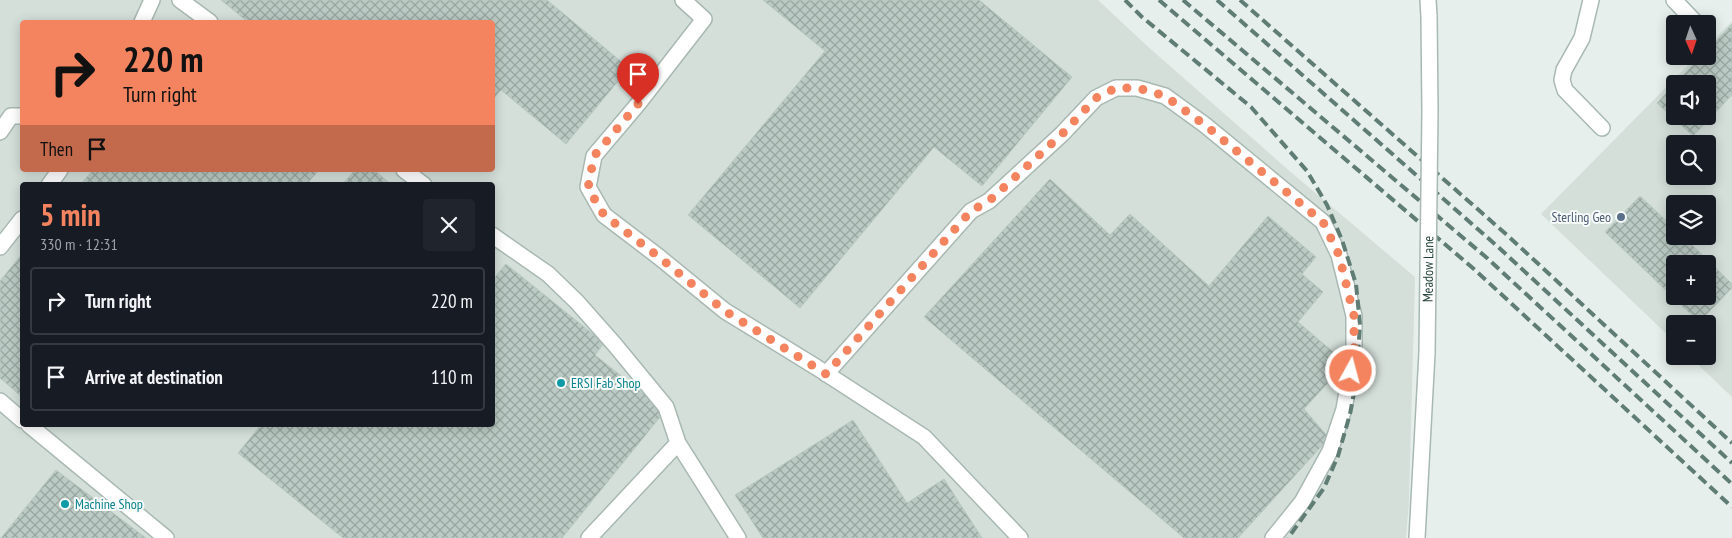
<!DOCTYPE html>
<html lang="en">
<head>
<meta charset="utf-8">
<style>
	body { margin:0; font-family:"PT Sans Narrow",sans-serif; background:#20242c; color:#f1f3f6; height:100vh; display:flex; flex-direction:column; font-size:19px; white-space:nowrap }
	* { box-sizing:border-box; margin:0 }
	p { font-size:16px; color:#9ea1a6 }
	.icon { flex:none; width:28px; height:28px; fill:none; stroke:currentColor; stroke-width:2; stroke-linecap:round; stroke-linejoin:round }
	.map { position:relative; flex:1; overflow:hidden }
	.drawer { position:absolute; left:20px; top:182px; width:475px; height:245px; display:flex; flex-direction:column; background:#171b24; border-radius:5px; box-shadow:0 2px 12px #0003 }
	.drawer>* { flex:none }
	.top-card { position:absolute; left:20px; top:20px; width:475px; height:152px; border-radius:5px; box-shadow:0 2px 12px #0003; background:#f4845f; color:#111; overflow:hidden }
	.needle { width:32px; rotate:177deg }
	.fabs { position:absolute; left:1666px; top:15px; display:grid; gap:10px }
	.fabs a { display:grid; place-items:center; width:50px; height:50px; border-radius:5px; background:#171b24; box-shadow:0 2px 12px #0003; font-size:25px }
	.pin { position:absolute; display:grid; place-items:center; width:42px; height:42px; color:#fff; margin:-51px -21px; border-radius:50% 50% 50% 0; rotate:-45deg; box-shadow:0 0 5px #0007 }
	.pin .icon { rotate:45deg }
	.me { position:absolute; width:55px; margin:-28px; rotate:7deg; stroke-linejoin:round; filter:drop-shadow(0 0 4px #0008) }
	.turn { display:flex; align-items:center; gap:18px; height:105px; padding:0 20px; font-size:22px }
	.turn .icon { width:65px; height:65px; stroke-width:2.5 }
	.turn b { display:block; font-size:35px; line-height:42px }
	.then { display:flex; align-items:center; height:48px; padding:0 20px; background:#0003; gap:10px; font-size:19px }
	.round { display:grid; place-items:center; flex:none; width:52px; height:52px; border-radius:5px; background:#20242c }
	.overview { display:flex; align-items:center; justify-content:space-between; height:85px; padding:0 20px }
	h1 { font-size:30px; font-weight:700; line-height:38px; color:#f4845f }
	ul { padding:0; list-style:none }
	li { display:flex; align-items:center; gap:15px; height:68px; margin:0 10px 8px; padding:0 10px; border:2px solid #363941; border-radius:5px }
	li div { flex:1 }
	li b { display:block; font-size:19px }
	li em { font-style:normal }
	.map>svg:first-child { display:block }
	.built { fill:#d4dfda; fill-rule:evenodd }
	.building { fill:url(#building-cross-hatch); stroke:#b8c9c2; fill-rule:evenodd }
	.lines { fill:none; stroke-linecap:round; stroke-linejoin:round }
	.minor-casing { stroke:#a8b8b2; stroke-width:18 }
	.minor { stroke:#fff; stroke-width:15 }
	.rail { stroke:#5f7d75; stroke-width:4; stroke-dasharray:10 5; stroke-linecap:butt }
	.minor-bridge-casing { stroke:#a8b8b2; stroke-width:18; stroke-linecap:butt }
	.minor-bridge { stroke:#fff; stroke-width:15 }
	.route { stroke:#f4845f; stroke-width:9; stroke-dasharray:0 16.2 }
	.service-dot { fill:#5c6f8a; stroke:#f7fbf9; stroke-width:2 }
	.culture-dot { fill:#0f9aa8; stroke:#f7fbf9; stroke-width:2 }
	.labels { text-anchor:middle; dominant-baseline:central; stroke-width:4; stroke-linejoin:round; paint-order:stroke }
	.service-label { font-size:14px; fill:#4e5e75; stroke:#f7fbf9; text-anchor:end }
	.street-label { font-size:14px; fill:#24423a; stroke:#f7fbf9 }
	.culture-label { font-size:14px; fill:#0d838f; stroke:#f7fbf9; text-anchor:start }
</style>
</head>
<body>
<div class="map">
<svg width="1732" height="538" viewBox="0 0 1732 538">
	<defs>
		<pattern id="building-cross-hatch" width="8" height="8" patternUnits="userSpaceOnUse" patternTransform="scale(1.25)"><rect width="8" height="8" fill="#bbcac4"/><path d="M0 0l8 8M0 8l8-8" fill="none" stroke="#98a6a0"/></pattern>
	</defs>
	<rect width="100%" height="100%" fill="#e6efeb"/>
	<path class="built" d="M0 0H1098L1146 45 1293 174 1415 277 1409 501 1406 538H0ZM22 22H492V170H22ZM22 185H492V425H22Z
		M1732 21V397L1689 356H1708V324H1675V342L1541 214 1697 56H1708V46ZM1675 84H1708V116H1675ZM1675 144H1708V176H1675ZM1675 204H1708V236H1675ZM1675 264H1708V296H1675Z"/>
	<path class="building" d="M221 0H547L629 68 566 144 501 90 492 100V22H248Z
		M763 0H979L1072 77 982 186 934 147 800 308 688 215 825 51Z
		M1732 24V95L1693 136 1657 103 1675 84V116H1708V84H1675L1701 56H1708V50Z
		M93 170H319L306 185H80Z
		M355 170H374L392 185H342Z
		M1050 179 1110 235 1130 214 1209 286 1268 216 1316 257 1302 274 1323 292 1298 322 1346 363 1304 409 1329 438 1238 538H1184L924 317Z
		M1640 196 1675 229V236H1683L1732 284V288L1699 322 1605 232ZM1675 264H1708V296H1675Z
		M22 254V397L0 378V281Z
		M506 264 604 343 595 355 665 411 562 538H343L238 453 261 425H492V275L495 277Z
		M853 420 907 503 944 479 982 538H763L735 495Z
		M56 470 146 538H1Z"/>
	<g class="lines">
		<defs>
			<path id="minor" d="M180 0 210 22
				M683 0 704 19 638 104 594 156 588 187 604 215 659 257 725 311 816 367 924 437 1020 538
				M1428 0 1429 16
				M1591 0 1582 38 1564 70 1562 80 1565 90 1602 128
				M1674 0 1697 24
				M142 22 152 0
				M0 132 11 116H22
				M404 170 424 185
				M49 185 60 170
				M492 235 548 274 577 302 615 345 666 407 678 443 738 538
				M0 247 22 219
				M826 374 971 211 989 201 1062 134 1096 98 1116 88H1137L1165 96 1205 125 1323 222 1339 255 1354 316V352L1344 409 1330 451 1302 502 1273 538
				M0 401 22 420
				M29 425 166 538
				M589 538 678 443
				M1417 538 1427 353"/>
		</defs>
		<use href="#minor" class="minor-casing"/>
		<use href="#minor" class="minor"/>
		<path class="rail" d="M1125 0 1142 17 1251 107 1307 171 1327 205 1342 240 1356 284 1360 325 1356 382 1350 414 1338 456 1324 488 1288 538
			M1159 0 1475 270 1732 507
			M1183 0 1487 258 1732 484
			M1217 0 1497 246 1732 463
			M1240 0 1507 235 1732 443"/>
		<defs>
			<g id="minor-bridge">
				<path id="s1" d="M1427 353 1430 111 1429 16"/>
			</g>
		</defs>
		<use href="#minor-bridge" class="minor-bridge-casing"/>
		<use href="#minor-bridge" class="minor-bridge"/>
	</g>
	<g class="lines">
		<path class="route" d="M638 104 594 156 588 188 604 215 659 257 725 311 826 374 971 211 989 201 1062 134 1096 98 1116 88H1138L1165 96 1205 125 1323 222 1339 255 1354 316V352L1351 371"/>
	</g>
	<circle class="service-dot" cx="1621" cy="217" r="5"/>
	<g class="culture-dot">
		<circle cx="561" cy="383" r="5"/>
		<circle cx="65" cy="504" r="5"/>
	</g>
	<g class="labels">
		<g class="service-label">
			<text x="1611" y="217">Sterling Geo</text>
		</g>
		<g class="street-label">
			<text stroke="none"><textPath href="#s1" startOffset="84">Meadow Lane</textPath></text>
		</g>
		<g class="culture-label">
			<text x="571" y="383">ERSI Fab Shop</text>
			<text x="75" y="504">Machine Shop</text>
		</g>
	</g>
</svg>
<div class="fabs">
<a><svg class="needle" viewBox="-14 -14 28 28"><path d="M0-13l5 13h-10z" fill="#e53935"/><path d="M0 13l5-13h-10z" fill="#9ea1a6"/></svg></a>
<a><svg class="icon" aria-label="sound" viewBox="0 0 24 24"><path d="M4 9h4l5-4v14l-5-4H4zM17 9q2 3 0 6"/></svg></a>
<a><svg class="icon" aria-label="search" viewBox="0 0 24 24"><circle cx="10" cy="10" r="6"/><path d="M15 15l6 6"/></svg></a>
<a><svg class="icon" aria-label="layers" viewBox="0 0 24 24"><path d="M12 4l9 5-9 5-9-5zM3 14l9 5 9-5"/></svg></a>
<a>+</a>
<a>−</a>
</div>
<div class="pin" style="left:638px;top:104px;background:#d93025"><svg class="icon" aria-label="arrive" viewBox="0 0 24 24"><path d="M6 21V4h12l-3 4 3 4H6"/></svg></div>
<svg class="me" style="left:1351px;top:371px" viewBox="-20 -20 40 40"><circle r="17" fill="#f4845f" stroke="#fff" stroke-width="3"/><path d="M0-11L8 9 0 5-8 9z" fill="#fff"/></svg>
<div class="top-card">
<div class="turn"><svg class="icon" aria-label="right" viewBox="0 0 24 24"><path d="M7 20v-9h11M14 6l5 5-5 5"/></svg><div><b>220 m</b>Turn right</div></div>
<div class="then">Then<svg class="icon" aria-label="arrive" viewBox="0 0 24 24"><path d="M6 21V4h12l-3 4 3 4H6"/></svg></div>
</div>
<section class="drawer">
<div class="overview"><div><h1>5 min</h1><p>330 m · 12:31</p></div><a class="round"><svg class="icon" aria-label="close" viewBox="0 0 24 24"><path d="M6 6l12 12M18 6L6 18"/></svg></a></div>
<ul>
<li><svg class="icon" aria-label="right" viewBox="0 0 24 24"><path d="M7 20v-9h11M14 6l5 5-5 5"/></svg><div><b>Turn right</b></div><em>220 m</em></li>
<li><svg class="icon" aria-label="arrive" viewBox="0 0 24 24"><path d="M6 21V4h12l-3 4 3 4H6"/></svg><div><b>Arrive at destination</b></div><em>110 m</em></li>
</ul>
</section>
</div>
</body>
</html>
